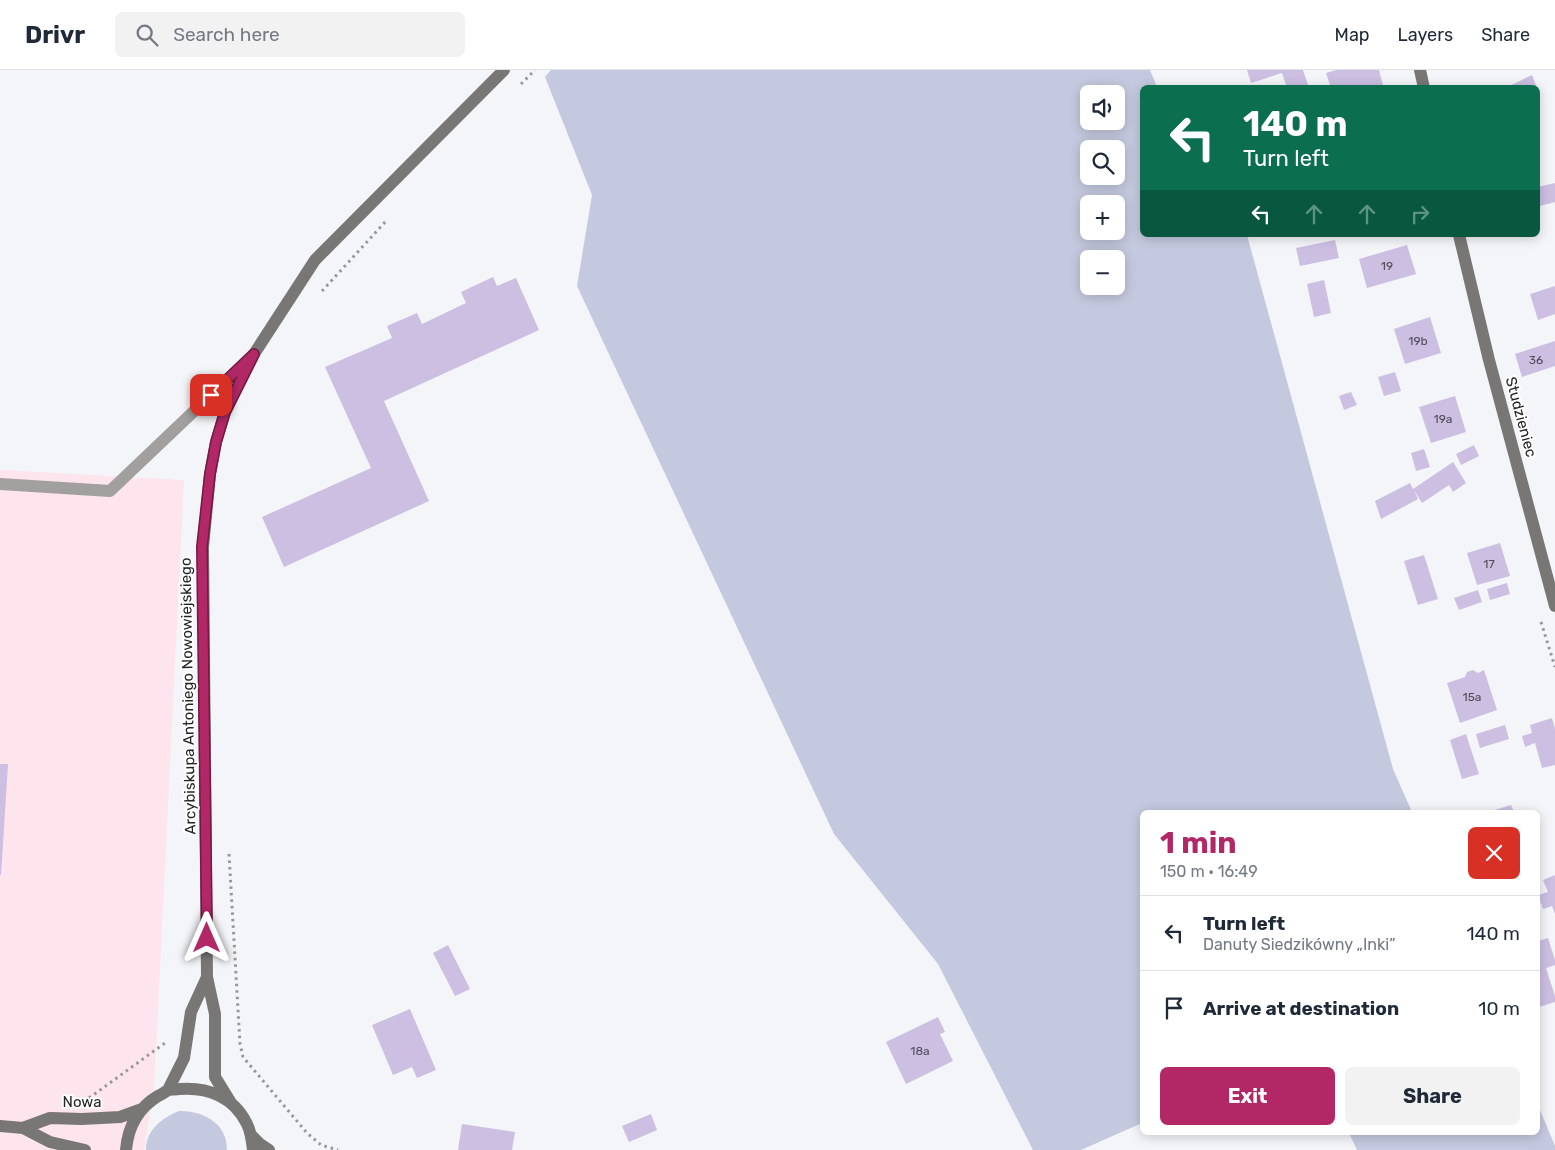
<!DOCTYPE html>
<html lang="en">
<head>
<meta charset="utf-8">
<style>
	body { margin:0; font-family:Rubik,sans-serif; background:#f2f2f3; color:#1f2937; height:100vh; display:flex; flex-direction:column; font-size:19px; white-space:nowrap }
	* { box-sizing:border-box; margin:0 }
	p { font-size:16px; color:#747a83 }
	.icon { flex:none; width:28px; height:28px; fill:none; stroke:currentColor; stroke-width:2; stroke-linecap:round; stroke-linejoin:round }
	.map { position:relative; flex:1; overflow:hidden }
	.details { position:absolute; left:1140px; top:740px; width:400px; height:325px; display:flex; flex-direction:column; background:#fff; border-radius:8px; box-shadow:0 2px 12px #0003 }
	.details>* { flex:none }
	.guide { position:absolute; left:1140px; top:15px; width:400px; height:152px; border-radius:8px; box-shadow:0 2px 12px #0003; background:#0b6e4f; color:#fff; overflow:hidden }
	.buttons { position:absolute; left:1080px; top:15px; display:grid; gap:10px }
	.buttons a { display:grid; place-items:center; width:45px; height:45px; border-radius:8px; background:#fff; box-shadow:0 2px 12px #0003; font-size:25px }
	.pin { position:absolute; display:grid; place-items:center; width:42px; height:42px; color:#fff; margin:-21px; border-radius:10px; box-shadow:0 2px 8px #0006 }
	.me { position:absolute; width:55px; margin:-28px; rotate:0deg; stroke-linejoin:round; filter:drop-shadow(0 0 4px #0008) }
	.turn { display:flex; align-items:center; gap:18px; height:105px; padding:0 20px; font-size:22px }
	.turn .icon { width:65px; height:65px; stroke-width:2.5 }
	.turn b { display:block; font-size:35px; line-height:42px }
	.lanes { display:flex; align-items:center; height:48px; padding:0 20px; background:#0003; justify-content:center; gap:25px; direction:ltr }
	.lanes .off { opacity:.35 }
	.round { display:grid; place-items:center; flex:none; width:52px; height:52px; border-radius:8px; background:#f2f2f3 }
	.summary { display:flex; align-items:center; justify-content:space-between; height:85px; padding:0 20px }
	h1 { font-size:30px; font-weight:700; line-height:38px; color:#b22866 }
	.cta { display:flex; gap:10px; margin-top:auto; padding:10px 20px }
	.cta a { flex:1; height:58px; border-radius:8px; background:#b22866; color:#fff; font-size:20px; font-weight:700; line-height:58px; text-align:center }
	.cta a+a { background:#f2f2f3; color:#1f2937 }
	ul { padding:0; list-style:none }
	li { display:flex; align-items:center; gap:15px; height:75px; padding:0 20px; border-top:1px solid #e0e1e3 }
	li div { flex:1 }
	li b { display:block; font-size:19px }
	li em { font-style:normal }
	header { display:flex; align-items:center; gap:30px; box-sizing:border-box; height:70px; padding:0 25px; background:#fff; border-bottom:1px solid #e0e1e3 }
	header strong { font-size:24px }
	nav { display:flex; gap:28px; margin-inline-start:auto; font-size:18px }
	.search { width:350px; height:45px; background:#f2f2f3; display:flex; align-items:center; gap:12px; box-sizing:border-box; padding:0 18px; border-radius:8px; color:#747a83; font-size:19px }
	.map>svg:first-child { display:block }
	.industrial { fill:#fde4ed }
	.green { fill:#c4c9df; fill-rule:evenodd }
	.building { fill:#ccbfe2 }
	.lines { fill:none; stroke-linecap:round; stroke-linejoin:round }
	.path { stroke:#979799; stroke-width:3; stroke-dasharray:2.5 4; stroke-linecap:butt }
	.street { stroke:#a1a09f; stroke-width:12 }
	.secondary { stroke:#797776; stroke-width:12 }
	.route-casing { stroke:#741a42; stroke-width:12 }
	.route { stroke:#b22866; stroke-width:9 }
	.labels { text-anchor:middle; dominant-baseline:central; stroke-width:4; stroke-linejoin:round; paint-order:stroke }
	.number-label { font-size:12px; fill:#4f4c55 }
	.street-label { font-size:15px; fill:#252526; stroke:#fff }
</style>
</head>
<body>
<header>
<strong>Drivr</strong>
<div class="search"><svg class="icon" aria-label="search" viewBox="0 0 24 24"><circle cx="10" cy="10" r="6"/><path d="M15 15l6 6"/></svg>Search here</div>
<nav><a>Map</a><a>Layers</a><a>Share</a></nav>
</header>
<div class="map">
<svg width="1555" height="1080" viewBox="0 0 1555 1080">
	<rect width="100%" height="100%" fill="#f4f5f8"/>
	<path class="industrial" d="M0 400 184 410 154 1020 144 1080H0Z"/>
	<path class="green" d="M551 0H1150L1157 17 1142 18V165H1247L1393 699 1412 742H1142V1053L1081 1080H1033L938 894 834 764 577 216 592 125 545 7ZM1089 24H1116V51H1089ZM1089 79H1116V106H1089ZM1089 134H1116V161H1089ZM1089 189H1116V216H1089Z
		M1538 1035 1555 1076V1080H1357L1349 1063 1538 1062Z
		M179 1041C204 1041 227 1053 227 1080H146C146 1060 162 1048 179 1041Z"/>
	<path class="building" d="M1247 0H1303L1309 18H1287L1282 3 1251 13Z
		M1336 0H1379L1383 15 1374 18H1331L1326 3Z
		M1532 5 1537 18H1505Z
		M1555 113V132L1540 136 1538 117Z
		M1335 170 1339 188 1300 196 1296 178Z
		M1407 175 1416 204 1367 218 1359 189Z
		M493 207 497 216 516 208 539 260 384 331 429 431 284 497 262 447 371 398 325 297 392 268 387 256 417 243 422 254 466 233 461 222Z
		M1324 210 1331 243 1314 247 1307 214Z
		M1555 216V244L1538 250 1530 224Z
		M1430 247 1441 283 1405 294 1394 259Z
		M1555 271V296L1522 307 1515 284Z
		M1395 302 1401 321 1384 326 1378 307Z
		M1351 322 1357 335 1344 340 1339 326Z
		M1455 326 1466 362 1431 373 1419 337Z
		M1474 375 1479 386 1461 395 1456 384Z
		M1424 379 1430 397 1416 401 1411 383Z
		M1453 392 1466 413 1453 422 1449 415 1422 433 1414 420 1418 429 1381 449 1375 431 1410 413 1413 419Z
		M1500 473 1510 506 1477 515 1467 483Z
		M1424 485 1438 529 1418 535 1404 491Z
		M1507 513 1510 524 1490 530 1487 519Z
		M1478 520 1482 532 1459 540 1454 528Z
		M1473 600 1478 603 1484 600 1497 640 1460 653 1447 613 1465 607 1467 602Z
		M1552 648 1555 659V695L1542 698 1535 673 1525 677 1522 666 1532 663 1530 655Z
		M1505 655 1509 669 1480 678 1476 664Z
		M1466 664 1479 704 1462 709 1450 670Z
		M0 694H8L1 805H0Z
		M1511 735 1514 742H1488Z
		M1555 805V844L1552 836 1543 839 1538 825 1548 822 1543 810Z
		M1548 868 1555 890V895L1546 898 1555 926V932L1539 937 1538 933V871Z
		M448 875 470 919 455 926 433 883Z
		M410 939 436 1000 417 1008 412 997 393 1005 372 955Z
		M938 947 945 962 940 964 953 991 906 1014 886 972Z
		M651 1044 657 1060 629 1072 622 1056Z
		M462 1054 515 1062 512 1080H458Z"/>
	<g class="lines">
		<path class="path" d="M521 14 535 0
			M322 221 387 150
			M1541 552 1555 597
			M229 784 240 974 243 987 307 1063 321 1075 338 1080
			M89 1028 165 973"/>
		<path class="street" d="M0 414 110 421 253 285"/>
		<path class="secondary" d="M1420 0 1424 18
			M1459 165 1489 290 1555 536
			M168 1020 184 988 191 942 207 907
			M231 1033 215 1007V944L207 907 203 477 210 404 216 372 225 342 254 284 315 190 504 0
			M0 1056 23 1058 50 1048 82 1049 120 1047 142 1039
			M23 1058 50 1072 85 1080
			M251 1065 260 1074 269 1080
			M126 1080C128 1057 138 1038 158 1026 161 1025 165 1022 168 1020 171 1019 176 1020 180 1019 208 1017 234 1027 247 1054 251 1062 252 1071 253 1080"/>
	</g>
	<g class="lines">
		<defs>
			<path id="route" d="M207 868 202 477 210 404 216 372 225 342 254 284 211 325"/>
		</defs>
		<use href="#route" class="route-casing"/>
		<use href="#route" class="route"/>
	</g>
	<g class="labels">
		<g class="number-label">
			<text x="1387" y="196">19</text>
			<text x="1418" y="271">19b</text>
			<text x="1536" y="290">36</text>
			<text x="1443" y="349">19a</text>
			<text x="1489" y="494">17</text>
			<text x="1472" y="627">15a</text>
			<text x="920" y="981">18a</text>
		</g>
		<g class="street-label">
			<text transform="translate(1521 347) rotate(75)">Studzieniec</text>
			<text transform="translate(188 626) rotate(-91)">Arcybiskupa Antoniego Nowowiejskiego</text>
			<text x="82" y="1032">Nowa</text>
		</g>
	</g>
</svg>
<div class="buttons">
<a><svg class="icon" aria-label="sound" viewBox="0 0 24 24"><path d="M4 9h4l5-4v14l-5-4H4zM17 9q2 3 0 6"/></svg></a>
<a><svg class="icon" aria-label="search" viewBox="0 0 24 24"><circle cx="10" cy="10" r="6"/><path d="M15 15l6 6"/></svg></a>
<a>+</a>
<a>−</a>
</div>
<div class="pin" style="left:211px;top:325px;background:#d93025"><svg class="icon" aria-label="arrive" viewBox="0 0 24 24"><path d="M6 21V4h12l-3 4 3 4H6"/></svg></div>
<svg class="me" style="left:207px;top:868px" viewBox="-20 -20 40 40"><path d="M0-17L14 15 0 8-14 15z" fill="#b22866" stroke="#fff" stroke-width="4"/></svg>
<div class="guide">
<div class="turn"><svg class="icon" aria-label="left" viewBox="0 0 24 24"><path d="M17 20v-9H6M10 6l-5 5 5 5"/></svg><div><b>140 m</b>Turn left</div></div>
<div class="lanes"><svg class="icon" aria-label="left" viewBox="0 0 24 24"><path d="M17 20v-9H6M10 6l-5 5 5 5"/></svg><svg class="icon off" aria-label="ahead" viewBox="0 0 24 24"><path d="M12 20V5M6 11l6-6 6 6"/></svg><svg class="icon off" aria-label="ahead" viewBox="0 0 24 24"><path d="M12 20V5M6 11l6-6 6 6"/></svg><svg class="icon off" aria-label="right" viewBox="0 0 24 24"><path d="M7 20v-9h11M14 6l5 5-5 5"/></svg></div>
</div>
<section class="details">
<div class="summary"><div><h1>1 min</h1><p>150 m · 16:49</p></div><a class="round" style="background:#d93025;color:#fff"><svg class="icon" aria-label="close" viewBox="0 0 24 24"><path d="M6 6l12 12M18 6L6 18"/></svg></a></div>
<ul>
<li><svg class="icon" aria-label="left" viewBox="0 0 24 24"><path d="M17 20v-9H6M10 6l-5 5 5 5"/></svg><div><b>Turn left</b><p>Danuty Siedzikówny „Inki”</p></div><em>140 m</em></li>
<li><svg class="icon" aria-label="arrive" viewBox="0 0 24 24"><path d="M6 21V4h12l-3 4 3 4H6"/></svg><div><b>Arrive at destination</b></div><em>10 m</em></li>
</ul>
<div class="cta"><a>Exit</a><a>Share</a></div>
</section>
</div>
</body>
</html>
